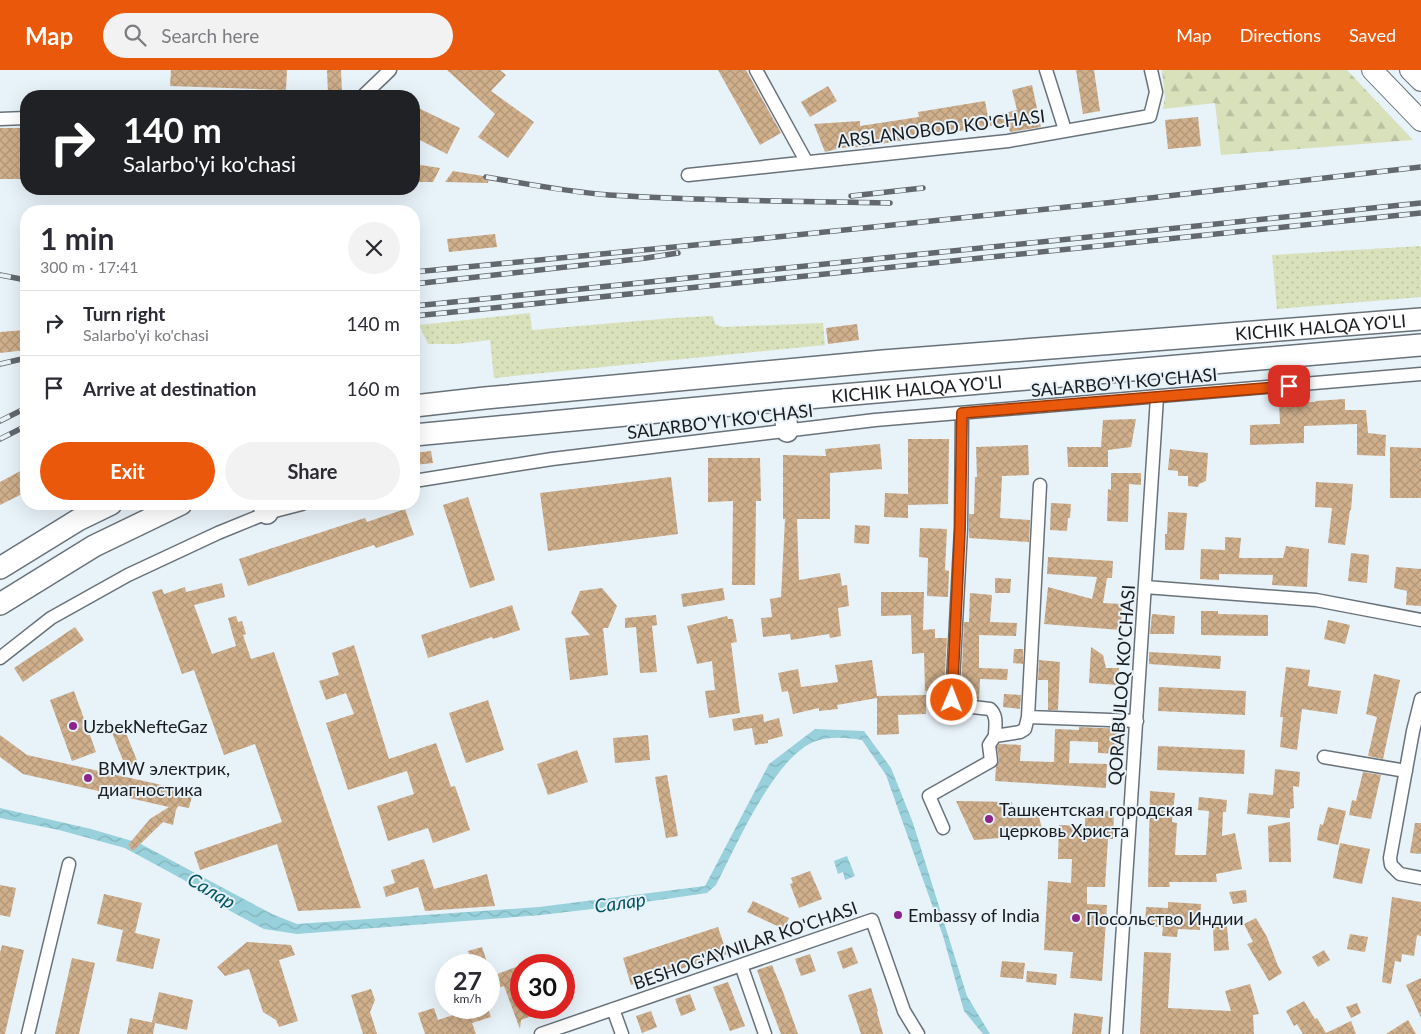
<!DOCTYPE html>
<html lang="en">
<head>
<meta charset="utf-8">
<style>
	body { margin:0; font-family:Lato,sans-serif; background:#f2f2f3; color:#2b2b33; height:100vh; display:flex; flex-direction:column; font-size:19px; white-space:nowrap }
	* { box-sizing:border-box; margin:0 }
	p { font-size:16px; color:#7c7c81 }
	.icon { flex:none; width:28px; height:28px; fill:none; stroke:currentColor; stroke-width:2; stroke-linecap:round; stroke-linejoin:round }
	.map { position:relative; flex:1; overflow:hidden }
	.details { position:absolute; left:20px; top:135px; width:400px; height:305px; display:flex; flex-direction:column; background:#fff; border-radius:20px; box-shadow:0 5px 20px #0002 }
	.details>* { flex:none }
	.guide { position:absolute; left:20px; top:20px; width:400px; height:105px; border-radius:20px; box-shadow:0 5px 20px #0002; background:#202124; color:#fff; overflow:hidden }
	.speed { position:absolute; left:435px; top:884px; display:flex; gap:10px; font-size:25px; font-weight:700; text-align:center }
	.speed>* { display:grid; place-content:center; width:65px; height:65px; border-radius:50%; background:#fff; box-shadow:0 5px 20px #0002; line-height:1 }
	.speed small { font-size:12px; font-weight:400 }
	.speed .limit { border:8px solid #d22; background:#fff; color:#111 }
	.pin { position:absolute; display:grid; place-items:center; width:42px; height:42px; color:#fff; margin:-21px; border-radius:10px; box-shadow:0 2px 8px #0006 }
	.me { position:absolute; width:55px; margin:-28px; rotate:1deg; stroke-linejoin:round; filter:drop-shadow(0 0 4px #0008) }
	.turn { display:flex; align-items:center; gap:18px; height:105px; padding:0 20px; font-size:22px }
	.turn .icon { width:65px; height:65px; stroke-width:2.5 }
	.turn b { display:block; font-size:35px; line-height:42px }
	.round { display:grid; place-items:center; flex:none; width:52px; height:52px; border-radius:26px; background:#f2f2f3 }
	.head { display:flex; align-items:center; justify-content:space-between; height:85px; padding:0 20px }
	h1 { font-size:30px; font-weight:700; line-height:38px }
	.cta { display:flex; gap:10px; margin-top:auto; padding:10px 20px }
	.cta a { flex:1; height:58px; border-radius:30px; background:#ea580c; color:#fff; font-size:20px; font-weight:700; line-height:58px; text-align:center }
	.cta a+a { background:#f2f2f3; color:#2b2b33 }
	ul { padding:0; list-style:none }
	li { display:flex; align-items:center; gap:15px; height:65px; padding:0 20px; border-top:1px solid #e1e1e2 }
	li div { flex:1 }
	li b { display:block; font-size:19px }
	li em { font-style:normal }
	header { display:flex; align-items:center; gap:30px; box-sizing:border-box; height:70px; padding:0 25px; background:#ea580c; color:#fff }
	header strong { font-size:24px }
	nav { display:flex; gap:28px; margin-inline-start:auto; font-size:18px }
	.search { width:350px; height:45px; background:#f2f2f3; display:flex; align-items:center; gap:12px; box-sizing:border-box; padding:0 18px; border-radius:28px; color:#7c7c81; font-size:19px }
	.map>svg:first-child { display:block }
	.grass { fill:url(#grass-dots) }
	.forest { fill:url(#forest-firs) }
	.water { fill:url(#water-waves) }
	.building { fill:url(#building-cross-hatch) }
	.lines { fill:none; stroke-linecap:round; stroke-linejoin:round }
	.minor-casing { stroke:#697279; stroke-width:15 }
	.primary-casing { stroke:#697279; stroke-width:22 }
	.trunk-casing { stroke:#697279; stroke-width:24 }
	.minor { stroke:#fff; stroke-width:12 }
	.primary { stroke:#fff; stroke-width:20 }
	.trunk { stroke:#fff; stroke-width:21 }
	.rail-casing { stroke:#62686d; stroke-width:5.5 }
	.rail { stroke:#e8f2f9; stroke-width:4; stroke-dasharray:11; stroke-linecap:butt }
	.route-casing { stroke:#983908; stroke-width:12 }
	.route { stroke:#ea580c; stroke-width:9 }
	.poi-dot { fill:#8b258c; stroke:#e8f2f9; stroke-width:2 }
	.labels { text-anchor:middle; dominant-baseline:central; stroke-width:4; stroke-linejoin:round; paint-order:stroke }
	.street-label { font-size:18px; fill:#191d20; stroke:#e8f2f9 }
	.poi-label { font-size:18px; fill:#191d20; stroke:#e8f2f9; text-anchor:start }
	.water-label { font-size:19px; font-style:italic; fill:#005561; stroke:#e8f2f9 }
</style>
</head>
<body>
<header>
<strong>Map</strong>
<div class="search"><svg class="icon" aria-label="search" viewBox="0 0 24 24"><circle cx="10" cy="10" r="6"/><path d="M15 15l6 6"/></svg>Search here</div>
<nav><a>Map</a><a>Directions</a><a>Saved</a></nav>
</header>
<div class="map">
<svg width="1421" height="964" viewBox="0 0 1421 964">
	<defs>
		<pattern id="grass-dots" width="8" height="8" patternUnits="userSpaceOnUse" patternTransform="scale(1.25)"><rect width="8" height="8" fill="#d9e1bb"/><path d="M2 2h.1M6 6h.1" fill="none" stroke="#bac1a0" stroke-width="1.8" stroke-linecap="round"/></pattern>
		<pattern id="forest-firs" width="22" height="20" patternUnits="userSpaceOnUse" patternTransform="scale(1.25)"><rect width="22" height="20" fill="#d9e1bb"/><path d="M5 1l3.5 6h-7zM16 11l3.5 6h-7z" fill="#bac1a0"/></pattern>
		<pattern id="water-waves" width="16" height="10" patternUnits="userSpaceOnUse" patternTransform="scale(1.25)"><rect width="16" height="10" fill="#98d1db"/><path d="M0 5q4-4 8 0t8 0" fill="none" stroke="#82b3bc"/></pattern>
		<pattern id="building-cross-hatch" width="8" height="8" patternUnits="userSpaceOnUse" patternTransform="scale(1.25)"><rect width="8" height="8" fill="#cfaf8c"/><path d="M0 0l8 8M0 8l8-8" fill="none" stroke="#b19678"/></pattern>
	</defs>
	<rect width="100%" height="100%" fill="#e8f2f9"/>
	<path class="grass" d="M1421 176V227L1277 239 1272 185Z
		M530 243 532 260 673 248 713 246 715 254 723 257 823 253 825 275 494 308 490 270 457 274H428L419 255Z"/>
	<path class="forest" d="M1162 0H1347L1413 70 1221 85 1215 33 1163 39 1165 27Z"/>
	<path class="water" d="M815 659 864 661 891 698 913 753 967 926 990 964H983L964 941 943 866 886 705 862 670C847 668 831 666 816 671 775 685 736 777 716 815L707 823 618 836 541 845 297 864 264 859 219 835 184 810 125 778 59 760 0 748V738L91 759 139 773 272 844 297 854 539 837 705 816 769 694Z
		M847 786 855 806 845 810 843 802 838 804 834 791Z"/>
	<path class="building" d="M171 0H287L286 20 170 16Z
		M327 0H341L342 23 328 24Z
		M447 0H500L506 5 491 21 534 52 508 88 478 67 495 44Z
		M718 0H746L781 63 760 75Z
		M1076 0H1094L1100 41 1083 44Z
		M1032 15 1041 57 1010 62 1008 53 862 77 841 78 825 82 814 54 860 51V56L919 47 918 42 985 31 988 47 1017 40 1012 20Z
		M828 16 837 31 810 47 801 32Z
		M414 36 460 58 447 84 414 67Z
		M1198 47 1201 76 1168 79 1165 50Z
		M0 58H22V78H26V109H0Z
		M414 94 440 98 433 112H414Z
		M453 101 489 107 488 113 445 112Z
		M495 164 497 177 449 182 447 169Z
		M857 254 859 270 828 274 826 258Z
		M26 260V280L0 283V262Z
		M1345 329V340H1366L1368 363 1386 365 1385 386 1357 385V354L1304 356V373L1250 375V355L1280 354 1279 333 1315 332V331Z
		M1136 349 1131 377 1108 380V397H1068L1067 377H1101L1103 350Z
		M908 369H949L948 434 908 435V448L884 447 885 423 908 424Z
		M880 374 882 399 830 403V449H797L799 510 840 503 842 516 847 515 849 536 838 538 841 566 830 568 829 564 791 570 790 564 763 567 761 548 772 547 770 529 781 527 785 449H783V385L826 386 825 379Z
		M1028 375 1029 405 1002 406 1000 448 1030 450 1029 472 969 468V444H974L975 407H977L976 377Z
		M1390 377 1421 378V428H1390Z
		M1170 379 1208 383 1206 411 1199 414 1198 417 1188 416V406H1178V401L1168 400Z
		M431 381 433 393 414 395V383Z
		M708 388H760L761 431H756L755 515H732L733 431 708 432Z
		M26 398V422L0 435V412Z
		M1111 403H1141V415L1129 414 1128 452 1107 451 1108 419 1111 420Z
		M671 407 678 464 548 481 540 423Z
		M1316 412 1353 414 1351 440H1350L1345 475 1328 473 1332 438 1315 437Z
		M468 427 495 510 470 518 443 435Z
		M1051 433 1071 434 1070 448H1068L1067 461 1050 460Z
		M405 439 414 465 376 478 374 475 248 516 239 489 365 448 367 452Z
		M1168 442 1187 443 1184 480H1165V464H1167Z
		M855 455 870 456 869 474 854 473Z
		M920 458 947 459 945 500 949 501 948 527 927 526 928 488 919 487Z
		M1225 467 1241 468 1239 488H1283L1286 476 1309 479 1307 517 1272 515 1273 505 1219 504V510L1200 509 1201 479 1225 480Z
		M1351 483 1369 485 1367 513 1348 511Z
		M1048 487 1113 491 1112 508H1107L1103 533 1122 534 1121 560 1044 554 1048 517 1092 529 1097 507 1047 504Z
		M1396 497 1421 499V536L1406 535 1407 521 1394 518Z
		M995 508 1011 509 1010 523H995Z
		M222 513 225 527 194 535 212 584 236 576 228 548 236 546 238 552 242 551 246 564 243 565 251 589 274 582 361 838 298 841 277 774 200 800 194 782 282 752 255 674 224 685 194 600 182 604 152 522 162 519 164 524 185 517 186 522Z
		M602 518 617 536 608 558H603L608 605 570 610 565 568 590 565 571 543 580 521Z
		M723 518 725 530 683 537 681 524Z
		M881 522H924L923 560 935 559V568H947L944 621H925L924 583 912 584 911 545 881 546Z
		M970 523 992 525 990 552 1017 553 1016 566 979 565V598L1008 599 1007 610 980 609 979 630 962 628V620H961L964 552H969Z
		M512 535 520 560 493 569 492 567 428 588 421 565Z
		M1201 541H1218V544L1268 545V566L1201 565Z
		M1152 544 1175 546 1174 564H1150Z
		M656 545 657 555 652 556 657 602 640 603 636 557 625 558V548Z
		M727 546 728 549H733L737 572 731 573 740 643 709 648 705 621 715 620 712 591 697 594 687 556Z
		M1328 550 1350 555 1345 574 1324 569Z
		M75 557 84 570 23 612 14 598Z
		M354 575 389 689 436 673 451 717 455 716 470 760 433 773 428 758 388 771 377 736 414 724 407 701 348 720 326 653 354 644 346 623 326 630 319 611 339 605 332 583Z
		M1091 577 1103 585 1106 598H1119L1118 615 1089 613Z
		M1014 579H1023V594L1013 593Z
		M1149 582 1221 586 1220 599 1149 594Z
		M872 590 877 626 926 625V644L898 645 899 664 877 665V628L837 635 838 639 819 641V638L793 644 788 621 782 622 778 603 798 599 801 617 838 612 835 595Z
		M1039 590 1060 592 1058 640H1048V610H1038Z
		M1286 597 1310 600 1308 616 1341 621 1337 644 1302 639 1297 680 1280 677 1283 647H1280Z
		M1374 604 1400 610 1383 689 1368 686 1377 647 1366 644Z
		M1159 617 1246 621 1245 645 1158 641Z
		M74 621 96 682 72 691 50 630Z
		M1004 624 1021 625 1020 639 1003 637Z
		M488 630 504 680 466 693 449 643Z
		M763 644 764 652 779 648 783 666 768 670V673L755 675 752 658 734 661 732 649Z
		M123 656 138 693 126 698 111 660Z
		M1079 657 1124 659 1122 684 1098 683V672L1070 671 1069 693 1107 694 1106 718 995 711 996 697 999 691 997 677 999 674 1021 675 1020 691 1054 692 1055 659 1079 660Z
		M0 665 27 685 193 722 189 738 178 736 176 740 173 755 163 752 133 781 128 775 150 749 169 737 23 704 0 687Z
		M648 665 650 690 615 693 613 668Z
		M1158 676 1245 680 1244 704 1157 700Z
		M577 680 588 712 548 725 537 694Z
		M1275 699 1300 702 1299 717 1293 716 1294 738 1290 739V748L1247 744 1249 723 1273 725Z
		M1363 702 1381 705 1371 749 1349 745 1352 730 1356 731Z
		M667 705 678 766 666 768 655 707Z
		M1150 721 1175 723 1172 752 1177 753 1175 785H1206L1209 741 1198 740 1199 727 1227 730 1226 742H1223L1222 766 1235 763 1242 799 1216 804 1217 812H1169L1170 817H1148Z
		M956 731 1012 732 1013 744 1036 737 1042 758 1013 767 974 770Z
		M1328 737 1346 741 1338 775 1317 770 1320 754 1323 755Z
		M1085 740 1114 741 1113 769H1108L1105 817H1087V834L1107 835 1102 911 1070 908 1073 882 1044 880 1048 811 1071 813 1072 789H1058L1059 755 1085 756Z
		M1290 752 1291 792H1269L1268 756Z
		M1415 753H1421V784L1410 783Z
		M1340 773 1370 779 1362 814 1333 808Z
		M424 789 434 819 487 804 495 836 425 841 418 817 386 827 383 817 395 813 391 800 411 794 410 793Z
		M810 801 822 829 799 838 790 814 793 813 791 808Z
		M0 815 16 818 10 847 0 845Z
		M1246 820 1247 832 1233 834 1229 822Z
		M104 824 142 833 135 863 160 869 153 899 116 891 123 860 97 854Z
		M1392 827 1421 832V866L1417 865 1414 886 1402 884 1401 892 1395 891 1391 914 1382 912Z
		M753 831 789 848 784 859 747 842Z
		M1168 832 1201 834 1200 860 1178 859 1177 867 1162 866 1163 857 1145 856 1146 837 1168 838Z
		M1256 848 1267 867 1278 896 1282 903 1269 911 1247 874 1253 872 1244 854Z
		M1227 856 1229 880 1214 881 1213 857Z
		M718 857 727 884 631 915 623 888Z
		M1350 864 1368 867 1365 882 1347 879Z
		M247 872 291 875 295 885 279 890 298 951 279 957 276 950 263 942 249 899 225 906 217 897Z
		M2 875 24 880 5 964H0V883Z
		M482 877 488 895H473L468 881Z
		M852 877 858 893 843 899 837 882Z
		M1324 880 1330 890 1318 897 1312 887Z
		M1144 882 1171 883 1168 938 1231 941 1225 921 1250 914 1259 944 1253 945 1254 964H1140Z
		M810 884 816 901 801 906 795 889Z
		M72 888 95 893 79 964H55Z
		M1002 891 1025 893 1023 909 1000 907Z
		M521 895V938L551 939 521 950 520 959 504 916 489 921V907Z
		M772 895 783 922 798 964H781L763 917 757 900Z
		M1027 901 1057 904 1056 915 1026 912Z
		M1421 908V948L1406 915Z
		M728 912 745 956 730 961 713 917Z
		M871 918 878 941 877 942 883 964H861L848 925Z
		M371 919 375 930 370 942 377 964H363L351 925Z
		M159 922 193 930 187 960 155 953 153 964H127L130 948 155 953 152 952Z
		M690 924 696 940 681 946 675 929Z
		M1304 931 1315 949 1317 948 1326 963 1351 951 1356 964H1303L1297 954 1294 956 1286 941Z
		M1357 933 1361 943 1351 948 1346 937Z
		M434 938 438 950 474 938H488L491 947 472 953 476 964H425L418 943Z
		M651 941 657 957 642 963 636 946Z
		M1074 943 1103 947 1101 964H1072Z
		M1408 950 1416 964H1386Z"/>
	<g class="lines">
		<defs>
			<path id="minor" d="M756 0 806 91
				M1046 0 1065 60
				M363 26 390 0
				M0 49 26 48
				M688 105 1008 71 1150 46 1156 22 1151 0
				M962 343 961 458 952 630 955 635 990 639C998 646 995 656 995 666L1020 662 1025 659 1028 647 1137 651
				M414 411 552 389 875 350 1421 304
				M1145 517 1316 530 1421 550
				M0 588 51 548 128 505 218 463 267 443 302 434
				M1421 629 1413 661 1390 788 1391 795 1400 804 1421 808
				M1028 647 1040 415
				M1324 687 1406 701
				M943 758 929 726 991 691 989 675 995 666
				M741 895 765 964
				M613 939 622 964
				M28 964 69 794
				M541 964 872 850 904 941 918 964
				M1116 964 1157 327"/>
			<path id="primary" d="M1372 0 1421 51
				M1410 0 1421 11"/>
			<g id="trunk">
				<path d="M784 330 787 361"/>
				<path id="s1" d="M414 336 485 328 883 291 1421 249"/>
				<path id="s2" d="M414 365 784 330 1421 275"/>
				<path d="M263 434 267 443"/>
				<path d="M0 498 78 450 111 434"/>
				<path d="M0 534 94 476 181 434"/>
			</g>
		</defs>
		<use href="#minor" class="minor-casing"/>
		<use href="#primary" class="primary-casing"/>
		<use href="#trunk" class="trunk-casing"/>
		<use href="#minor" class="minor"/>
		<use href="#primary" class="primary"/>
		<use href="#trunk" class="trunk"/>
		<defs>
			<path id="rail" d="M486 107C527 114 568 122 609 125 703 131 797 131 890 133
				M851 126 923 118
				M414 202 747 170 1115 132 1421 97
				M0 205 26 210
				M414 214 646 188 678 183
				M414 236 1421 133
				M414 246 1421 143
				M0 294 26 288
				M0 351 26 338
				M0 369 26 356"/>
		</defs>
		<use href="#rail" class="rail-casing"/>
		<use href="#rail" class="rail"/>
	</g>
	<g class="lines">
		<defs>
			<path id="route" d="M952 630 960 458 962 343 1289 316"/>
		</defs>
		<use href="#route" class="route-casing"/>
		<use href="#route" class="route"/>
	</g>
	<g class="poi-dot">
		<circle cx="73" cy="656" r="5"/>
		<circle cx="88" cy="708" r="5"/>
		<circle cx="989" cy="749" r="5"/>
		<circle cx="898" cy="845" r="5"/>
		<circle cx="1076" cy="848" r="5"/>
	</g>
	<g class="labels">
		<g class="street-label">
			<text transform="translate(941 58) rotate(-7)">ARSLANOBOD KO'CHASI</text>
			<text stroke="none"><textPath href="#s1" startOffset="910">KICHIK HALQA YO'LI</textPath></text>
			<text transform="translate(1124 312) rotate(-5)">SALARBO'YI KO'CHASI</text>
			<text stroke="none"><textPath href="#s2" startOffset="505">KICHIK HALQA YO'LI</textPath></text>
			<text transform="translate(720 351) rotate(-7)">SALARBO'YI KO'CHASI</text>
			<text transform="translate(1121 615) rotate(-86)">QORABULOQ KO'CHASI</text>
			<text transform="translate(745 875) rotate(-19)">BESHOG'AYNILAR KO'CHASI</text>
		</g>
		<g class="poi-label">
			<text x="83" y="656">UzbekNefteGaz</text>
			<text x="98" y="698">BMW электрик,<tspan x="98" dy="21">диагностика</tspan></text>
			<text x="999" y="739">Ташкентская городская<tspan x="999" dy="21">церковь Христа</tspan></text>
			<text x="908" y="845">Embassy of India</text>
			<text x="1086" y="848">Посольство Индии</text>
		</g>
		<g class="water-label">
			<text transform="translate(212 820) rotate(31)">Салар</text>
			<text transform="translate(620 832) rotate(-8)">Салар</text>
		</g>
	</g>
</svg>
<div class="speed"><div>27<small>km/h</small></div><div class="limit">30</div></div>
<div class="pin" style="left:1289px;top:316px;background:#d93025"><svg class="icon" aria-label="arrive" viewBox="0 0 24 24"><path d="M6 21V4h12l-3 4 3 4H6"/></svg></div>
<svg class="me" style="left:952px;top:630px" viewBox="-20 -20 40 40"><circle r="17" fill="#ea580c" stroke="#fff" stroke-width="3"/><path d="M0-11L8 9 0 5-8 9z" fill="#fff"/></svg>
<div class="guide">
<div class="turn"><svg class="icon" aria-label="right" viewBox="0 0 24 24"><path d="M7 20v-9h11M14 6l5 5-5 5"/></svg><div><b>140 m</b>Salarbo'yi ko'chasi</div></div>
</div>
<section class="details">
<div class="head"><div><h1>1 min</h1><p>300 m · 17:41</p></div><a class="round"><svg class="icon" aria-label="close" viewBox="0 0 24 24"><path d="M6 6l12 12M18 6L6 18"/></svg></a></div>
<ul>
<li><svg class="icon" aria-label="right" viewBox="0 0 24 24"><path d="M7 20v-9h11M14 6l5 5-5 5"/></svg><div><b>Turn right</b><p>Salarbo'yi ko'chasi</p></div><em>140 m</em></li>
<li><svg class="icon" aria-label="arrive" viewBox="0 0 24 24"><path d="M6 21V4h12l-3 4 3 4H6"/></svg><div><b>Arrive at destination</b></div><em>160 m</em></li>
</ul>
<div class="cta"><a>Exit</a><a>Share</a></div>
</section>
</div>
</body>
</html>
